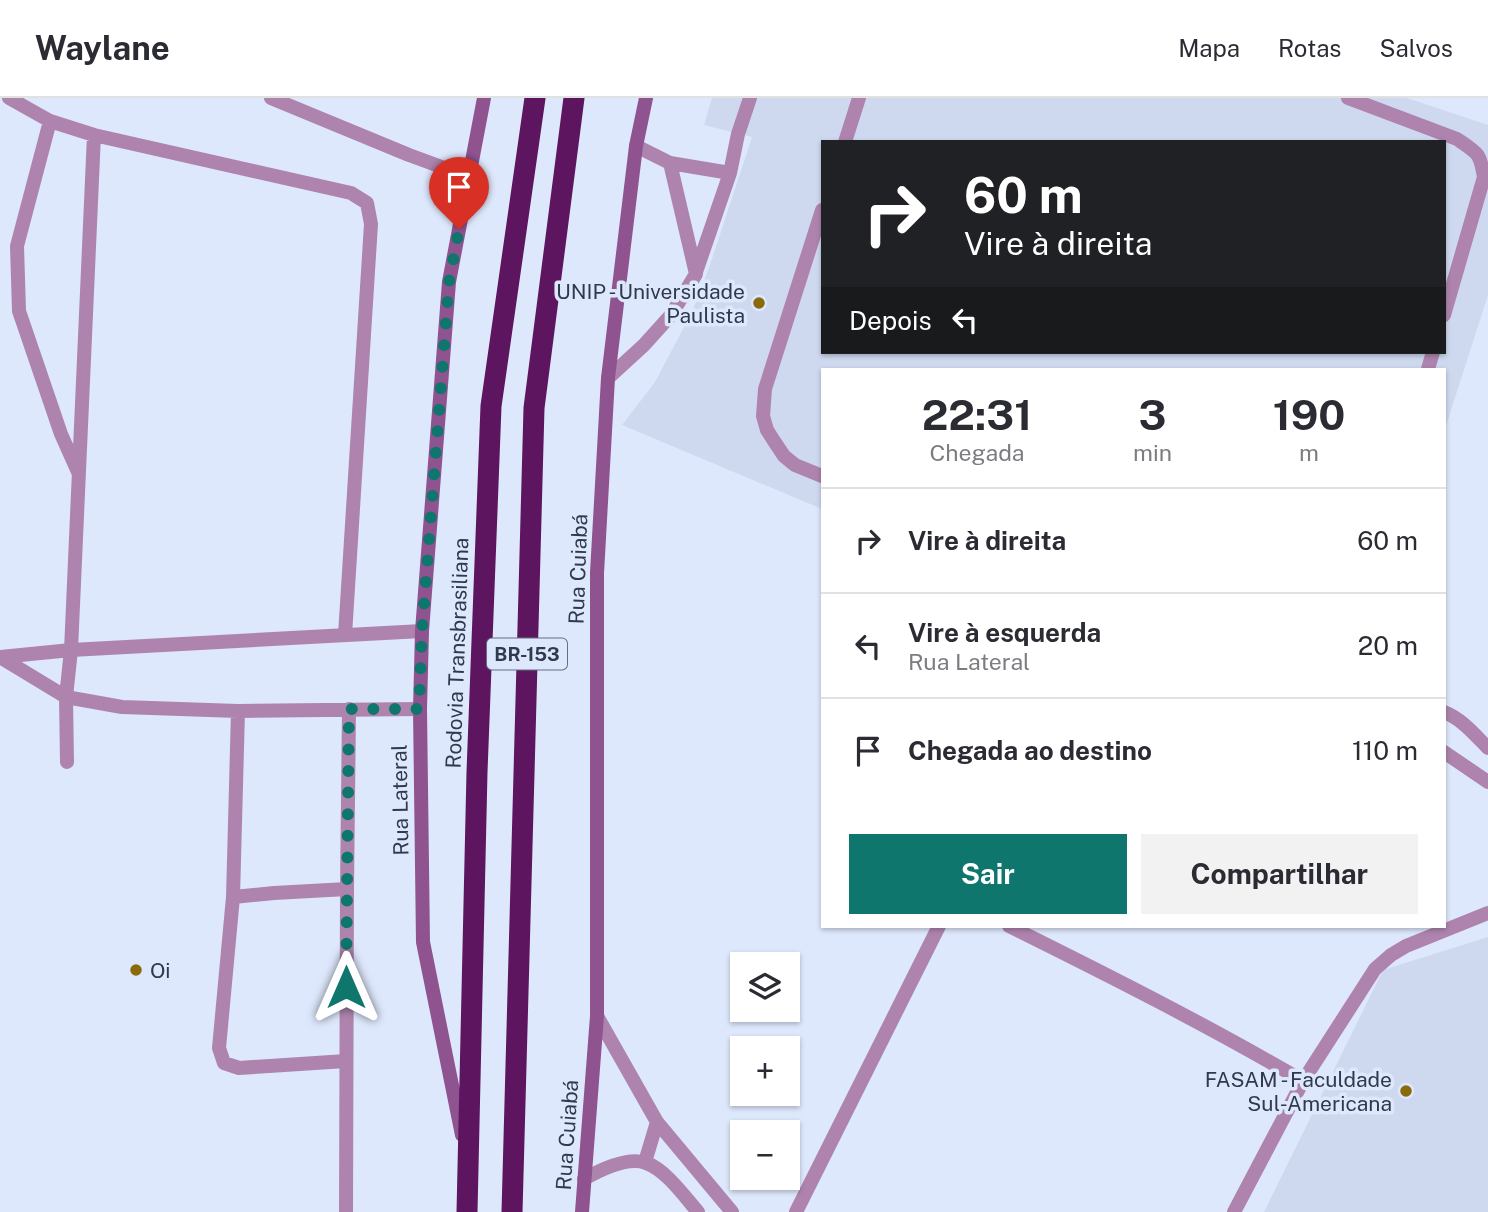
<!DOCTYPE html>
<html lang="pt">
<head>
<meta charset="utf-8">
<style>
	body { margin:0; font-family:"Public Sans",sans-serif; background:#f2f2f3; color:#2b2b33; height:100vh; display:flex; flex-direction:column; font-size:26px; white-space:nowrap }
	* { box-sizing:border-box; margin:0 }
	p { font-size:23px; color:#7c7c81 }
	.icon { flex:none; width:38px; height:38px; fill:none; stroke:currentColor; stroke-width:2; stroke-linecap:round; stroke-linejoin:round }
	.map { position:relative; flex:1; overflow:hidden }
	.panel { position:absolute; left:821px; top:270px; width:625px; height:560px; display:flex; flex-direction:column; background:#fff; border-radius:0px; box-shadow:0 2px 5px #0004 }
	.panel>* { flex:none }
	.guide { position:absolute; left:821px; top:42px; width:625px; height:214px; border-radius:0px; box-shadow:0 2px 5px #0004; background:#202124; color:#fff; overflow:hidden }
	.buttons { position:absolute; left:730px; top:854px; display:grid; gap:14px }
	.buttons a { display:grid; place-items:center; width:70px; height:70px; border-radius:0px; background:#fff; box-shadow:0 2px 5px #0004; font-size:35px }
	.pin { position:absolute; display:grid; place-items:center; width:60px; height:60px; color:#fff; margin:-72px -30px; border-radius:50% 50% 50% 0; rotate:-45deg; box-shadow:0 0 7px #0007 }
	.pin .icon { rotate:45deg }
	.me { position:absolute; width:77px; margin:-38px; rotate:0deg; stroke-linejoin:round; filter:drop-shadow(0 0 5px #0008) }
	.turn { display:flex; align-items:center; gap:24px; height:147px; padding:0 28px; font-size:32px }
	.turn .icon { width:91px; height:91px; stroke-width:2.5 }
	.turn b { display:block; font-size:49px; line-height:60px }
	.then { display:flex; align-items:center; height:66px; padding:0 28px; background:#0003; gap:14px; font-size:26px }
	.eta { display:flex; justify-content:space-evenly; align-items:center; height:119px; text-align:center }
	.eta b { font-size:42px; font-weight:700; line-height:49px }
	.primary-button { display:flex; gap:14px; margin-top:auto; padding:14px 28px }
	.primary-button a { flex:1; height:80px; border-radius:0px; background:#0f766e; color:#fff; font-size:28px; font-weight:700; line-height:80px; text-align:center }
	.primary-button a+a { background:#f2f2f3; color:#2b2b33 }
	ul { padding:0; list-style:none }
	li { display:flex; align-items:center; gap:21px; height:105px; padding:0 28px; border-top:2px solid #e1e1e2 }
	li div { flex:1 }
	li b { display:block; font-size:26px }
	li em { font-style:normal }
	header { display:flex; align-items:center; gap:42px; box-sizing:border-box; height:98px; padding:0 35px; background:#fff; border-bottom:2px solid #e1e1e2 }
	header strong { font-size:33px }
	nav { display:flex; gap:38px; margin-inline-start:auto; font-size:24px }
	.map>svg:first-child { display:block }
	.built { fill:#ced9f0; fill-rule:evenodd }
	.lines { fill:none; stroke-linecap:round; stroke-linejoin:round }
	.service { stroke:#ae84ae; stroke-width:14 }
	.minor { stroke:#ae84ae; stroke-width:14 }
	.secondary { stroke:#8f5390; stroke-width:14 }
	.motorway { stroke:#5c155e; stroke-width:21 }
	.route { stroke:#0f766e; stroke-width:12; stroke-dasharray:0 21.6 }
	.poi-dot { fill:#8b6a0a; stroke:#dee8fc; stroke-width:2.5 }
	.labels { text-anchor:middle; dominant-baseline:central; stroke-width:7; stroke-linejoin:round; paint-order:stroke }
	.shield { fill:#dee8fc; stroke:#646e82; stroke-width:2 }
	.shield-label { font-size:19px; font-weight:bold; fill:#30394d }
	.poi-label { font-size:21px; fill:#30394d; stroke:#dee8fc; text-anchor:end }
	.street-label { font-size:21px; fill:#30394d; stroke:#dee8fc }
</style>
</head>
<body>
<header>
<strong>Waylane</strong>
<nav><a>Mapa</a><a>Rotas</a><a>Salvos</a></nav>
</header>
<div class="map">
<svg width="1488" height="1114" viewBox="0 0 1488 1114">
	<rect width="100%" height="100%" fill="#dee8fc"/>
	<path class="built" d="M712 0H1407L1488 27V197L1444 334V271H822V411L622 327 655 284 692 214 710 167 752 39 704 27ZM822 44H1444V254H822Z
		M1488 839V1114H1264L1383 872Z"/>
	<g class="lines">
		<path class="service" d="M9 0 50 23 94 37
			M271 0 409 57 469 79
			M1348 0 1457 41C1478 55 1480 55 1484 79L1444 217
			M50 23 17 148 19 213 61 336 78 374
			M845 44 859 0
			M636 48 670 65 730 75
			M822 112 765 291 763 318 767 332 774 343 784 358 795 367 822 378
			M696 174 730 75 738 36 750 0
			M1428 271 1433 254
			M608 280 644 247 671 217 696 176 670 65
			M0 559 66 599 122 609 238 613 420 611
			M0 559 71 552 422 533
			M238 613 233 799 219 950 224 965 239 970 346 963
			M1444 614C1462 621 1474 636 1488 650
			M1444 654 1488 684
			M67 664 66 599 71 552 94 37 351 95 367 105 371 126 345 537
			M233 799 274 795 347 791
			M1009 828C1108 877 1207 927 1303 983
			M346 1114 347 791 349 611
			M796 1114 939 828
			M1234 1114 1303 983 1375 871 1391 857 1406 848 1488 815"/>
		<path class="minor" d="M597 918 657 1024 732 1114
			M645 1064 657 1024
			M584 1081C600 1072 628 1058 646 1065 665 1071 685 1099 698 1114"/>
		<path class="secondary" d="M462 1037 423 844 420 611 422 533 449 184 484 0
			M582 1114 597 918V475L608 280 636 48 646 0"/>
		<path class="motorway" d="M467 1114 477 674 491 308 535 0
			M512 1114 534 310 574 0"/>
	</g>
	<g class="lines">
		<path class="route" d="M346 889 349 611H419L422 533 449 184 459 131"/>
	</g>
	<g class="poi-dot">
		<circle cx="759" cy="205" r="7"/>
		<circle cx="136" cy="872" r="7"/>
		<circle cx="1406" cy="993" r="7"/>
	</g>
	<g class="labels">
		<rect class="shield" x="487" y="540.5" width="80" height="31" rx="5"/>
		<g class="shield-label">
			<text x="527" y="556">BR-153</text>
		</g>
		<g class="poi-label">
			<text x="745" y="193">UNIP - Universidade<tspan x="745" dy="24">Paulista</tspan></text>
			<text x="150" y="872" text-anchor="start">Oi</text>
			<text x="1392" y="981">FASAM - Faculdade<tspan x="1392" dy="24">Sul-Americana</tspan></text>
		</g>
		<g class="street-label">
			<text transform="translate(578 471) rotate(-88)">Rua Cuiabá</text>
			<text transform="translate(457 555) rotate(-88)">Rodovia Transbrasiliana</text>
			<text transform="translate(400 702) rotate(-91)">Rua Lateral</text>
			<text transform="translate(567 1037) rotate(-86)">Rua Cuiabá</text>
		</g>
	</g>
</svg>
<div class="buttons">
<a><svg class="icon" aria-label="layers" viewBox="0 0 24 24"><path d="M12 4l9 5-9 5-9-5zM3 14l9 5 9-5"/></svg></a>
<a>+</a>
<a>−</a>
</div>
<div class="pin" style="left:459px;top:131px;background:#d93025"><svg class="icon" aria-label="arrive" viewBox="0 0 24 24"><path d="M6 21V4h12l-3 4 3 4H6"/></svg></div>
<svg class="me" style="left:346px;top:889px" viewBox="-20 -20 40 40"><path d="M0-17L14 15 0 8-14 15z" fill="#0f766e" stroke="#fff" stroke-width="4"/></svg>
<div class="guide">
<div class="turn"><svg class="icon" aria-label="right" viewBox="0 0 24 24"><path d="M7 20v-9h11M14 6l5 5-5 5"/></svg><div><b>60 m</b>Vire à direita</div></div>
<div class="then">Depois<svg class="icon" aria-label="left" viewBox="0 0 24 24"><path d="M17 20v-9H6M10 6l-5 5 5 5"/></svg></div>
</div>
<section class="panel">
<div class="eta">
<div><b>22:31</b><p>Chegada</p></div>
<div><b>3</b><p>min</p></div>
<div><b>190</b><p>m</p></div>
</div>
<ul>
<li><svg class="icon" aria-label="right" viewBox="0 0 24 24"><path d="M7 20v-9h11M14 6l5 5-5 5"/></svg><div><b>Vire à direita</b></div><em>60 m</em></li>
<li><svg class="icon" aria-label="left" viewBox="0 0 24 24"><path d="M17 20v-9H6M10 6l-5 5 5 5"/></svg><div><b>Vire à esquerda</b><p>Rua Lateral</p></div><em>20 m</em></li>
<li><svg class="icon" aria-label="arrive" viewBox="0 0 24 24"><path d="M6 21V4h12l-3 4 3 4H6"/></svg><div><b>Chegada ao destino</b></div><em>110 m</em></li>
</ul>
<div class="primary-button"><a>Sair</a><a>Compartilhar</a></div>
</section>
</div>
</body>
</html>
